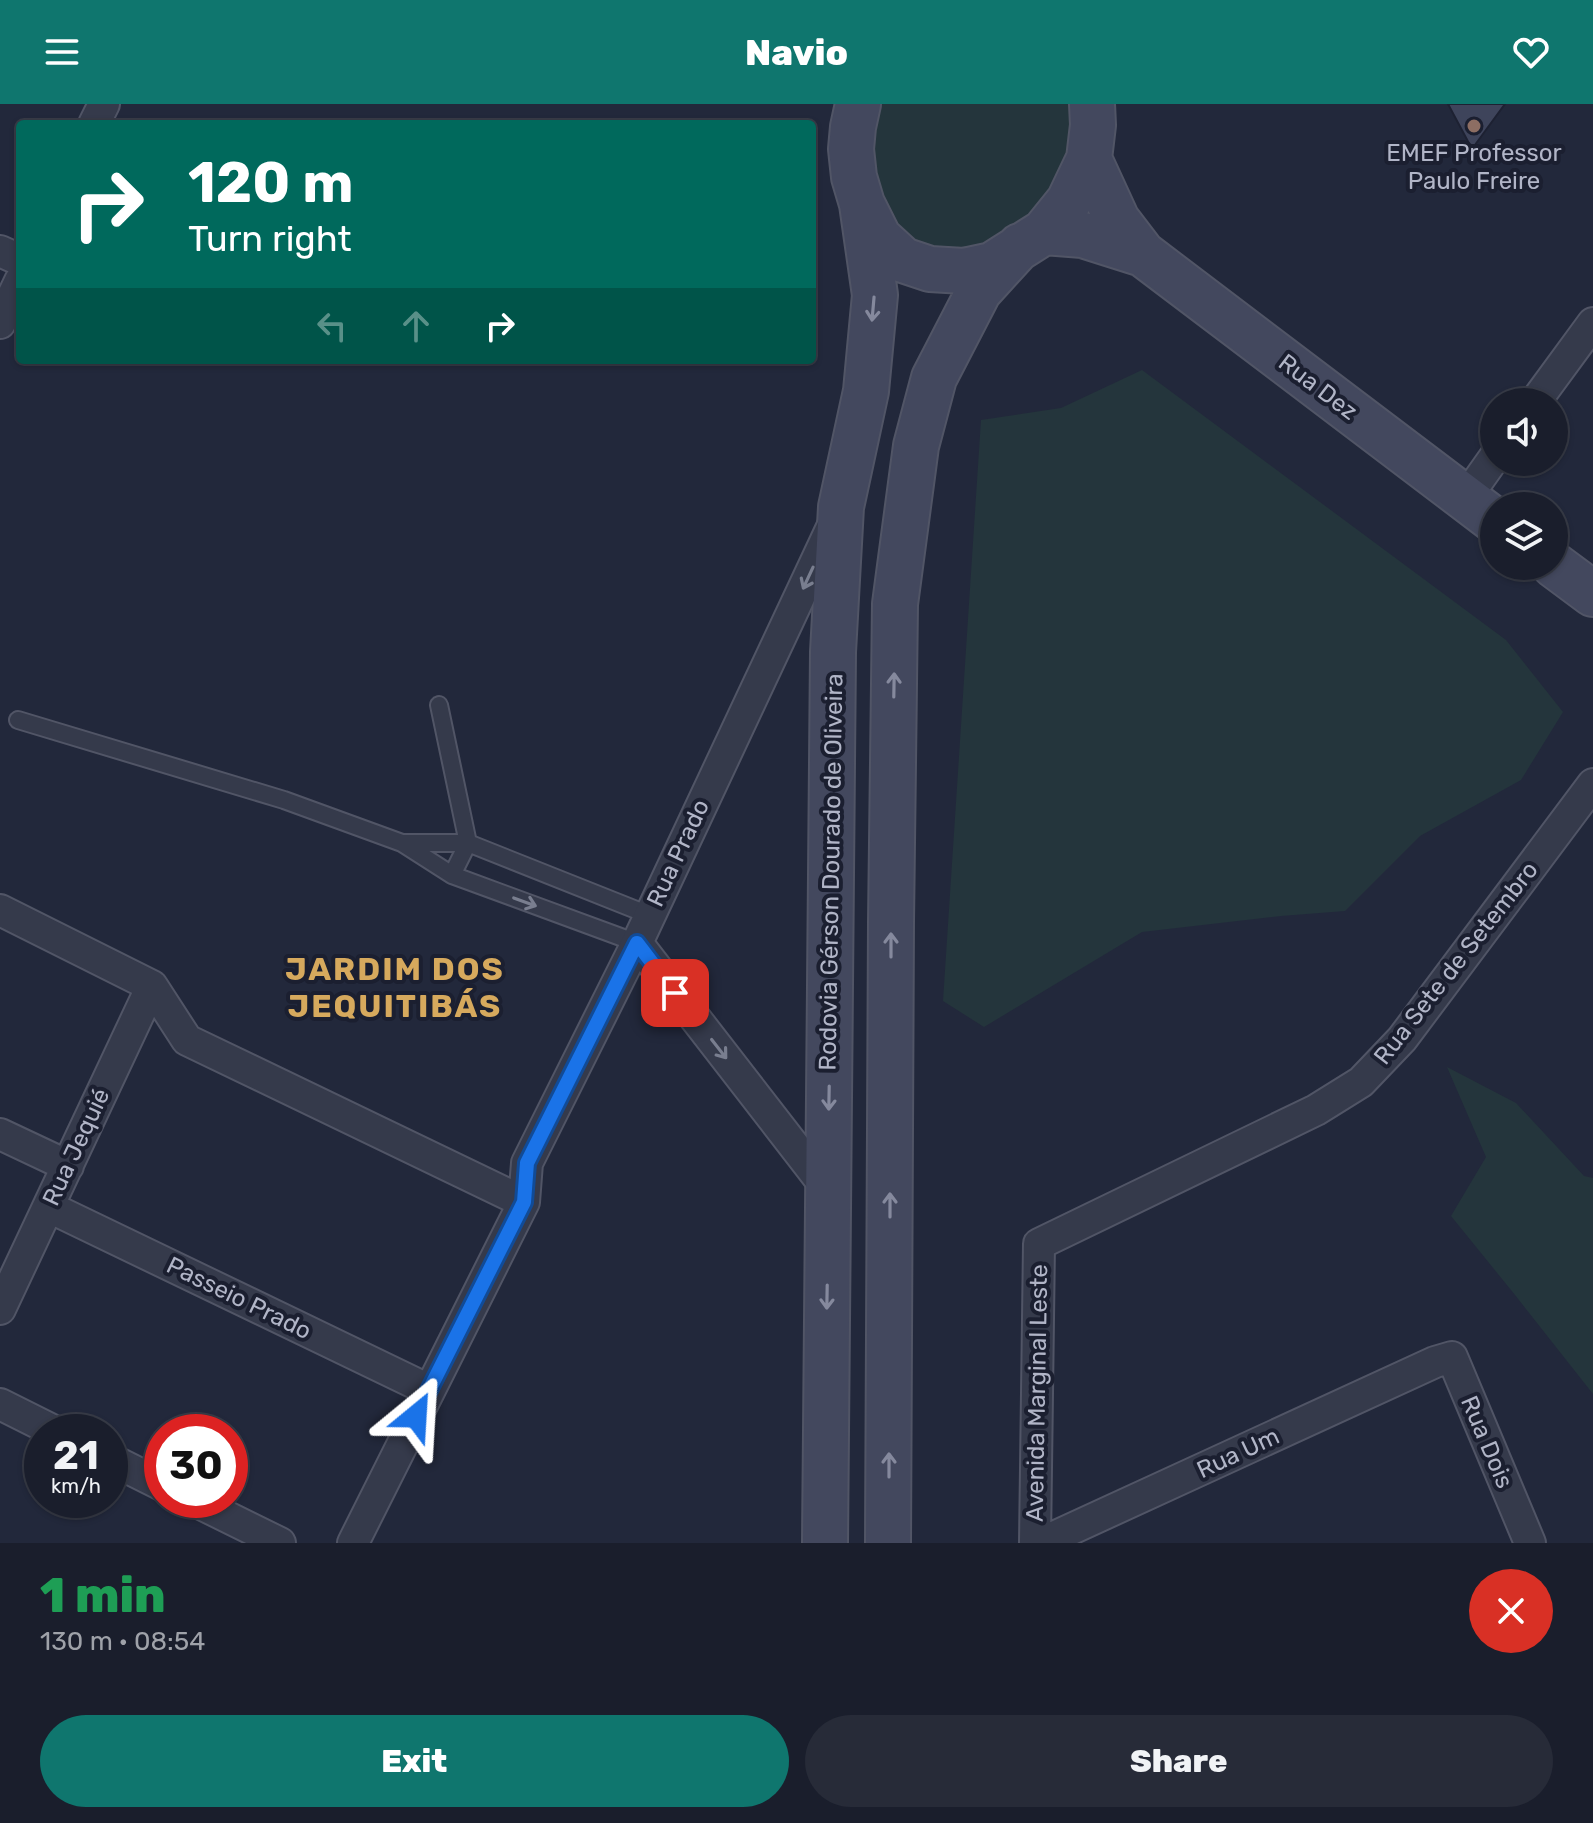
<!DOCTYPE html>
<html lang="en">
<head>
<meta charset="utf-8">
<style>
	body { margin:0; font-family:Rubik,sans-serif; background:#272b38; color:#f1f3f6; height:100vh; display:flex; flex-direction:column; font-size:30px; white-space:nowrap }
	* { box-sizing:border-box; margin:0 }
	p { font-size:26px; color:#9fa2a9 }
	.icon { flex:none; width:44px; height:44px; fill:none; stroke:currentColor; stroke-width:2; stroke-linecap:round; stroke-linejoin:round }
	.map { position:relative; height:1439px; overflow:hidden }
	.panel { display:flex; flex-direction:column; background:#1a1e2c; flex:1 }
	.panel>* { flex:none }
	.guide { position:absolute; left:16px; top:16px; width:800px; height:244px; border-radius:8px; box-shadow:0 2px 6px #0004,0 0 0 2px #383c48; background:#00695c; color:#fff; overflow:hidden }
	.controls { position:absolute; left:1480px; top:284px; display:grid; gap:16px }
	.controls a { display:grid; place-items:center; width:88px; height:88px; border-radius:50%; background:#1a1e2c; box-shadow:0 2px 6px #0004,0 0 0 2px #383c48; font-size:40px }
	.speed { position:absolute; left:24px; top:1310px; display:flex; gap:16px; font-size:40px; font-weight:700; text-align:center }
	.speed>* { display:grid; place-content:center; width:104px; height:104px; border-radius:50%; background:#1a1e2c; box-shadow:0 2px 6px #0004,0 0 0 2px #383c48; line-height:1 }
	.speed small { font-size:20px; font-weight:400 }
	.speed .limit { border:12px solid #d22; background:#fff; color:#111 }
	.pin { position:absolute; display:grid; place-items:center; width:68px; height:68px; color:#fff; margin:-34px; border-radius:16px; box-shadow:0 4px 12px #0006 }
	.me { position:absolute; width:88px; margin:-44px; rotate:27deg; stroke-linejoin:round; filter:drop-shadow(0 0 6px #0008) }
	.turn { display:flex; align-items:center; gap:28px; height:168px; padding:0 40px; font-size:36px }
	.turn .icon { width:104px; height:104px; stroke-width:2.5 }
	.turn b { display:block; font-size:56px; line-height:68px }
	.lanes { display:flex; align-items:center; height:76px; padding:0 40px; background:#0003; justify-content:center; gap:40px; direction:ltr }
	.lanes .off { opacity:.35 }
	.round { display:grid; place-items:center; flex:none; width:84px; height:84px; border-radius:42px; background:#272b38 }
	.summary { display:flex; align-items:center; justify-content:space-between; height:136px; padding:0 40px }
	h1 { font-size:48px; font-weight:800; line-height:60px; color:#1e9e55 }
	.button { display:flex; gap:16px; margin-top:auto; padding:16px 40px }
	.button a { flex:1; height:92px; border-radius:48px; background:#0f766e; color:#fff; font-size:32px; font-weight:800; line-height:92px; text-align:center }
	.button a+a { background:#272b38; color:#f1f3f6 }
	header { display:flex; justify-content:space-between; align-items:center; height:104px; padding:0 40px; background:#0f766e; color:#fff; font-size:36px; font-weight:800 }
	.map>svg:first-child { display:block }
	.green { fill:#24353c }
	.building { fill:#3e445b; stroke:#1d2132; stroke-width:2 }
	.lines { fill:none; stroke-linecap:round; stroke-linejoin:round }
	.lane-casing { stroke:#515566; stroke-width:20 }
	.street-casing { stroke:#515566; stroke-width:34 }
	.secondary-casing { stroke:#515566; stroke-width:48 }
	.lane { stroke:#353a4b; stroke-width:16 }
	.street { stroke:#353a4b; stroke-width:30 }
	.secondary { stroke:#43485e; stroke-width:44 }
	.oneway { stroke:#85899d }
	.oneway2 { stroke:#797e8f }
	.route-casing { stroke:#114b97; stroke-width:20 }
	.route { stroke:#1a73e8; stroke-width:14 }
	.education-dot { fill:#8d6e63; stroke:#1b1f30; stroke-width:3 }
	.labels { text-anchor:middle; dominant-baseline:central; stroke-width:8; stroke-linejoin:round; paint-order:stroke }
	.poi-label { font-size:24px; fill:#b1b5c7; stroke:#1b1f30 }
	.street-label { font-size:24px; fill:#b1b5c7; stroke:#1b1f30 }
	.district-label { font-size:32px; font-weight:bold; letter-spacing:2px; fill:#d6a95d; stroke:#1b1f30 }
</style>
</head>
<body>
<header><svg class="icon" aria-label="menu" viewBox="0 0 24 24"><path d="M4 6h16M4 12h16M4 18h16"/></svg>Navio<svg class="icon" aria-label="heart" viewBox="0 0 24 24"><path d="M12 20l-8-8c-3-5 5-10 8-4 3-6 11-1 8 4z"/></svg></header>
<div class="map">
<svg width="1593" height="1439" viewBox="0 0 1593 1439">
	<rect width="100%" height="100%" fill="#22283b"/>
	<path class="green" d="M874 0H1070L1072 21 1066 53 1051 86 1028 114 987 146 912 144 877 95 869 24Z
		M1142 266 1506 536 1563 608 1521 676 1420 732 1345 807 1281 812 1142 828 984 923 943 897 981 316 1061 304Z
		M1447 963 1516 999 1584 1072 1593 1074V1290L1515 1191 1451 1112 1486 1053Z"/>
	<path class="building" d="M1448 0H1505L1472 45Z"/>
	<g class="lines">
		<defs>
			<path id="lane" d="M439 601 468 739 452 771
				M18 616 284 696 402 739 452 771 637 839
				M403 739H468L649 811"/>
			<path id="street" d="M94 20 104 0
				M0 147 20 156
				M0 219 20 177
				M1535 298 1593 219
				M1465 395 1494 354
				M0 806 152 882 187 936 524 1098
				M637 839 829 1087
				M0 1030 68 1062
				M49 1103 429 1286
				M0 1205 152 882
				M0 1300 56 1328
				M110 1355 162 1381
				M193 1396 280 1439
				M353 1439 524 1098 527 1059 637 839 834 419
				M1035 1439 1039 1140 1316 1006 1361 978 1402 935 1593 680
				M1041 1439 1435 1258 1452 1253 1530 1439"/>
			<path id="secondary" d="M858 0 853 23 851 45 854 73 862 100 879 134 903 156 930 165 964 167 992 161 1044 128 1069 97 1089 55 1093 21 1092 0
				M1089 55 1117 116 1143 150 1494 416
				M1044 128 1083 131 1143 150
				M1554 461 1593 490
				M825 1439 833 548 841 403 866 287 875 191 862 100
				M888 1439 891 818 895 500 916 342 934 274 979 187 1020 142"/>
		</defs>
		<use href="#lane" class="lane-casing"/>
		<use href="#street" class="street-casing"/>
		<use href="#secondary" class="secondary-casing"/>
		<use href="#lane" class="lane"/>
		<use href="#street" class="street"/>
		<use href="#secondary" class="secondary"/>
	</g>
	<defs><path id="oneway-shaft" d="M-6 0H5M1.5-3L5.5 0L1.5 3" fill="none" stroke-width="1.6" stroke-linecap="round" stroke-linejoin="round" transform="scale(2)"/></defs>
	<g class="oneway">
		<use href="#oneway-shaft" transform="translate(873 205) rotate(95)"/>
		<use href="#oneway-shaft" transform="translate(894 581) rotate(-89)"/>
		<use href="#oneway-shaft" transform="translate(891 841) rotate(-90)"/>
		<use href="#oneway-shaft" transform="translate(829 994) rotate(91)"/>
		<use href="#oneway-shaft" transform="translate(890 1101) rotate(-90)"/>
		<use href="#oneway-shaft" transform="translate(827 1193) rotate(91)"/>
		<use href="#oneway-shaft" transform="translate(889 1361) rotate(-90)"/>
	</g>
	<g class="oneway2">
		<use href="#oneway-shaft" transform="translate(808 474) rotate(115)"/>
		<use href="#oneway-shaft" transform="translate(525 798) rotate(20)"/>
		<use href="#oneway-shaft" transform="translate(719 945) rotate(52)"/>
	</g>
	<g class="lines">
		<defs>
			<path id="route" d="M416 1312 524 1098 527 1059 637 839 675 889"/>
		</defs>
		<use href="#route" class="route-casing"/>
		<use href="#route" class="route"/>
	</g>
	<circle class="education-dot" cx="1474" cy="22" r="8"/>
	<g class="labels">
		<g class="poi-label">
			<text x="1474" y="49">EMEF Professor<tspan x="1474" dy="28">Paulo Freire</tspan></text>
		</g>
		<g class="street-label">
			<text transform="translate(1318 283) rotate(37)">Rua Dez</text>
			<text transform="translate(678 749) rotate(-65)">Rua Prado</text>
			<text transform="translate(831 768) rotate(-89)">Rodovia Gérson Dourado de Oliveira</text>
			<text transform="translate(1456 859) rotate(-52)">Rua Sete de Setembro</text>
			<text transform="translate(76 1043) rotate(-65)">Rua Jequié</text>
			<text transform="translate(239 1194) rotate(26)">Passeio Prado</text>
			<text transform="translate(1037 1289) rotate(-89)">Avenida Marginal Leste</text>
			<text transform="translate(1487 1338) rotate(67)">Rua Dois</text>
			<text transform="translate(1238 1349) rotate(-25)">Rua Um</text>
		</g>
		<g class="district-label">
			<text x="395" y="865">JARDIM DOS<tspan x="395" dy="37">JEQUITIBÁS</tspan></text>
		</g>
	</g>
</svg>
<div class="controls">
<a><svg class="icon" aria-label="sound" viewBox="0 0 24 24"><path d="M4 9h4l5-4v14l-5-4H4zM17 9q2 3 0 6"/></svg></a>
<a><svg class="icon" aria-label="layers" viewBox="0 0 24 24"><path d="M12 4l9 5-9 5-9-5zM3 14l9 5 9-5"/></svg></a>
</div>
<div class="speed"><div>21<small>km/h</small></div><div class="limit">30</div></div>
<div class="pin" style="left:675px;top:889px;background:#d93025"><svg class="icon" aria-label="arrive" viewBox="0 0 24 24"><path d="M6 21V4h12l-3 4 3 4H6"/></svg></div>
<svg class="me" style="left:416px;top:1312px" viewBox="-20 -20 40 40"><path d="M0-17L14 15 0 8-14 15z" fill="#1a73e8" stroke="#fff" stroke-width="4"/></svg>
<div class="guide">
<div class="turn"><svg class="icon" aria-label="right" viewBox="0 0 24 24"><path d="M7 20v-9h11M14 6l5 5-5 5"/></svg><div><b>120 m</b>Turn right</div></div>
<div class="lanes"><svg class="icon off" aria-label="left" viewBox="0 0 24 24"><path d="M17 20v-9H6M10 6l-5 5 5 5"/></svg><svg class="icon off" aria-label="ahead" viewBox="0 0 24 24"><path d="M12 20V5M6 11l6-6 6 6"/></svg><svg class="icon" aria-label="right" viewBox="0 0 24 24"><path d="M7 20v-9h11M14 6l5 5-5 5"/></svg></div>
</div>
</div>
<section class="panel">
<div class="summary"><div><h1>1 min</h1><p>130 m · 08:54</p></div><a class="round" style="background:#d93025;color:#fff"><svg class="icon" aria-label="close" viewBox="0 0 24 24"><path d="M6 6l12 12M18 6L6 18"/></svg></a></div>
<div class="button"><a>Exit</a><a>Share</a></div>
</section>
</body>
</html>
